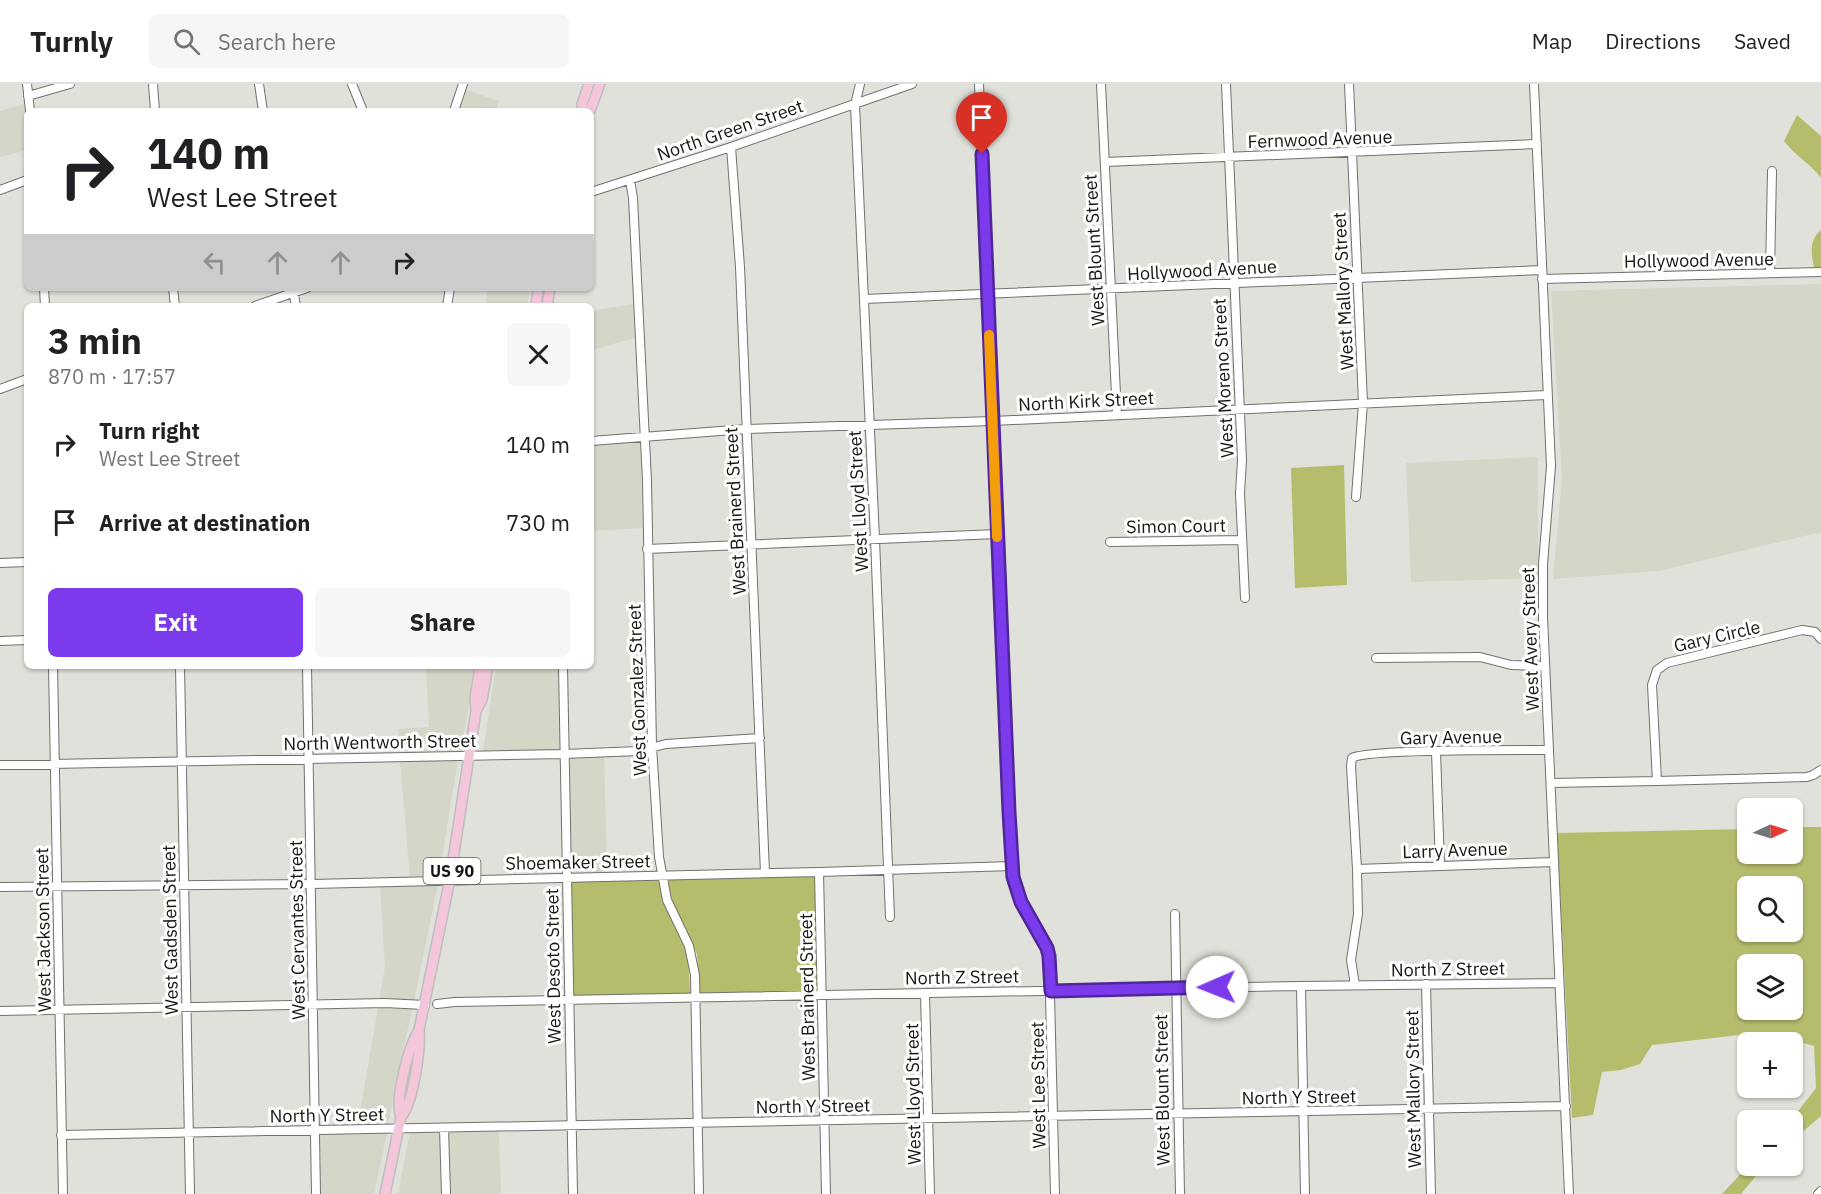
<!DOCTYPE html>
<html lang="en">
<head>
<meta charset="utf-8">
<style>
	body { margin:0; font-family:"IBM Plex Sans",sans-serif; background:#f6f6f6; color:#202124; height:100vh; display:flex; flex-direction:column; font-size:22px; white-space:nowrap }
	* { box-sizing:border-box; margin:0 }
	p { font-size:20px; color:#757577 }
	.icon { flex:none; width:33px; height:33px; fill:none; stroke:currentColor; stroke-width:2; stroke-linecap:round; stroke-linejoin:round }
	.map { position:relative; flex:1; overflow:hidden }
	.details { position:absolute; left:24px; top:219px; width:570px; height:366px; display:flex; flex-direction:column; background:#fff; border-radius:9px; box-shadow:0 2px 4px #0004 }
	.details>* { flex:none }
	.top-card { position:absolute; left:24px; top:24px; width:570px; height:183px; border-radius:9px; box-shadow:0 2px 4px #0004; background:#fff; color:#202124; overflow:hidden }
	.needle { width:39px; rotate:86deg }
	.buttons { position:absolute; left:1737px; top:714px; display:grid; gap:12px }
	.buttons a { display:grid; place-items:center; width:66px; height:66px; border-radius:9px; background:#fff; box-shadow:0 2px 4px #0004; font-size:30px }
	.pin { position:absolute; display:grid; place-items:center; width:51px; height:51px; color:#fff; margin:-62px -26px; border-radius:50% 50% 50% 0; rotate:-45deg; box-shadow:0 0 6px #0007 }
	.pin .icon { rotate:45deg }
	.me { position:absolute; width:66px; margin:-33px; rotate:269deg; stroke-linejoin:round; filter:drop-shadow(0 0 4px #0008) }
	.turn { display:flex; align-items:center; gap:21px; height:126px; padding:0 24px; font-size:27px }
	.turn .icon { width:78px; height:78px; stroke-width:2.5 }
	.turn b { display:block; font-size:42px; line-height:51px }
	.lanes { display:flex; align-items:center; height:57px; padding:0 24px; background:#0003; justify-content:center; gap:30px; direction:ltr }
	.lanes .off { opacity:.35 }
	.round { display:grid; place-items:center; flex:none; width:63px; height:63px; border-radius:9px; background:#f6f6f6 }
	.head { display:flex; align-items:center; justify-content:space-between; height:102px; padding:0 24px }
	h1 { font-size:36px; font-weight:700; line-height:45px }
	.cta { display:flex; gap:12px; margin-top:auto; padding:12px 24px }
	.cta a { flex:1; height:69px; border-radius:9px; background:#7c3aed; color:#fff; font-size:24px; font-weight:700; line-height:69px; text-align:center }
	.cta a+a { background:#f6f6f6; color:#202124 }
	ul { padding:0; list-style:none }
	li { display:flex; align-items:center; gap:18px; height:78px; padding:0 24px }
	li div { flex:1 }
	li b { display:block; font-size:22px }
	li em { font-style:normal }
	header { display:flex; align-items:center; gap:36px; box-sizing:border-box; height:84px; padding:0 30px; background:#fff; border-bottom:2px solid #e0e0e0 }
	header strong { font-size:28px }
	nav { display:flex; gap:33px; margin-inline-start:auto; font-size:21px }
	.search { width:420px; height:54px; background:#f6f6f6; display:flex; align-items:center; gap:15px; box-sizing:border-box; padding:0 21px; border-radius:9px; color:#757577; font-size:22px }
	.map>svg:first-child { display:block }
	.built { fill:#d4d6c8 }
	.green { fill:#b5bd6d; fill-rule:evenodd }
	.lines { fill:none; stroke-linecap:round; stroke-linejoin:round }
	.minor-casing { stroke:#71726d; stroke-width:10 }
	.major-casing { stroke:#bebebd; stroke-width:12 }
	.minor { stroke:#fff; stroke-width:8 }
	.major { stroke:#f4c6da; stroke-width:9 }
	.route-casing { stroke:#51269a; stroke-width:15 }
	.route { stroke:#7c3aed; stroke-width:10 }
	.slow { stroke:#f59e0b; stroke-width:10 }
	.labels { text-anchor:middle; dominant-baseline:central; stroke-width:6; stroke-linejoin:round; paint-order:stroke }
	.shield { fill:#fffffe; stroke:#5c5d5a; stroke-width:1.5 }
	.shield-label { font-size:16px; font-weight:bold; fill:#161714 }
	.street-label { font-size:18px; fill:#161714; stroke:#fffffe }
</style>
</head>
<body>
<header>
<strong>Turnly</strong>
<div class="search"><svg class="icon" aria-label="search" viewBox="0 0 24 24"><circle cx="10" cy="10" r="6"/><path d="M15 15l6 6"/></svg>Search here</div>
<nav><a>Map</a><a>Directions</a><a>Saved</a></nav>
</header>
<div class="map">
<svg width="1821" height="1110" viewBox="0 0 1821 1110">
	<rect width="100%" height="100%" fill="#e0e1da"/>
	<path class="built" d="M466 6 499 17 496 27H458Z
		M25 20 27 66 0 73V27Z
		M1821 200V448L1659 487 1553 495 1562 395 1551 207Z
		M488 204H530L527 222H485Z
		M633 220 635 254 591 266V227Z
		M640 357 643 444 591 447V361Z
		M1538 373V494L1411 498 1406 379Z
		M426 582H474L466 641 459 667 400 668 398 645 429 643Z
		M496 582H558L560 666 483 668Z
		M604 672 607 788 571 789 569 673Z
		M400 676H458L439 792 410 793Z
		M438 800 414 917 379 916 385 883 380 802Z
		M378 923 412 925 388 1041H358Z
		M499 1047 501 1110H450L449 1048Z
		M410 1048H440L441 1110H398Z
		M387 1049 374 1110H321L320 1050Z"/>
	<path class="green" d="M1797 31 1821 52V94C1810 79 1795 72 1784 57Z
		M1821 146V183H1814C1811 169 1809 156 1821 146Z
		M1344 381 1347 501 1295 504 1291 384Z
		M1793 743H1821V1032L1793 1056 1792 1036H1791L1816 1004 1814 962 1766 948 1652 961 1640 980 1621 986 1602 988 1593 1031 1572 1034 1557 749 1747 745 1748 770H1792ZM1792 802V848H1748V802ZM1792 880V926H1748V880Z
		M815 792 818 907 699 909 697 870 671 815 668 795Z
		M658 795 663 817 688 872 690 909 573 912 571 797Z
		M1748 1082H1764L1741 1110H1722Z"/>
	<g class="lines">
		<defs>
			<path id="minor" d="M27 0 30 27
				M153 0 155 27
				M259 0 263 27
				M352 0 363 27
				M860 0 855 21 875 455 890 833
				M979 0 1012 782 1021 818 1045 859 1049 872 1055 1110
				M1101 0 1117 331
				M1226 0 1242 376 1240 409 1245 514
				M1349 0 1363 319 1356 413
				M1534 0 1551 382 1543 480V533L1569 1110
				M28 12 70 0
				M454 27 463 0
				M731 63 740 183 765 789
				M1105 78 1537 60
				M630 96 633 114 647 397 652 662 659 773 667 816 689 862 695 891 699 1110
				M0 106 27 96
				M591 108 731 63 912 0
				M1770 189 1772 87
				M1542 195 1821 188
				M44 204 45 222
				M173 204 175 222
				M293 206 296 222
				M864 215 1542 186
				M255 222 307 204
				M447 222 450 204
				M0 305 27 295
				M591 357 746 345 993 337 1547 311
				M1110 458 1242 456
				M647 465 997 450
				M0 479 27 478
				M1821 555 1815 548 1802 546 1667 579 1657 586 1652 601 1657 697 1807 693 1813 691 1821 686
				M0 557 27 556
				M1376 574 1480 573 1511 581 1545 582
				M53 582 63 1110
				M180 582 190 1110
				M307 582 316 1110
				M563 582 573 1110
				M1436 668 1440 781
				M0 681 564 670 639 667 666 660 760 654
				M1551 699 1657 697
				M1357 785 1554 778
				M819 788 826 1110
				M0 803 312 800 819 788 1012 782
				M1175 830 1180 1110
				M1426 900 1431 1110
				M1355 901 1351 876 1358 830 1357 785 1351 682 1352 674C1365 665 1521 666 1549 666
				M1301 902 1305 1110
				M925 909 930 1110
				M437 920 455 918 1301 902 1559 899
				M0 927 385 919 425 921
				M444 1044 446 1110
				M61 1051 1566 1022
				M1818 1110 1821 1107"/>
			<path id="major" d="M583 27 582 20 589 0
				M590 27 600 0
				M536 222 538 204
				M547 222 550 204
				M476 627 482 616 488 582
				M401 1033C413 1020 421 965 419 946L450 795 476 627 475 615 480 582
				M385 1110 401 1033C394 1016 409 961 419 946"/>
		</defs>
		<use href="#minor" class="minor-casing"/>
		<use href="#major" class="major-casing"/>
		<use href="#minor" class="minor"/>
		<use href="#major" class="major"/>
	</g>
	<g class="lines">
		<defs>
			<path id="route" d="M982 70 1009 728 1013 793 1021 818 1047 864 1049 872 1051 907 1217 903"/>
		</defs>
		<use href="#route" class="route-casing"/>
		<use href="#route" class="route"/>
		<path class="slow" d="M989 251 997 453"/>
	</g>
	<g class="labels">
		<rect class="shield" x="423.5" y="774" width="57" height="26" rx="4.5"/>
		<g class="shield-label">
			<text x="452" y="787">US 90</text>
		</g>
		<g class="street-label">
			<text transform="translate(730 46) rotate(-19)">North Green Street</text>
			<text transform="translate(1320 55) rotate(-2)">Fernwood Avenue</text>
			<text transform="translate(1094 166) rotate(-93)">West Blount Street</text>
			<text transform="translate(1699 176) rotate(-1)">Hollywood Avenue</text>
			<text transform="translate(1202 186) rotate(-3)">Hollywood Avenue</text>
			<text transform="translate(1343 207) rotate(-93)">West Mallory Street</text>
			<text transform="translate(1223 294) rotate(-93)">West Moreno Street</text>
			<text transform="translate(1086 317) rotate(-3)">North Kirk Street</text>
			<text transform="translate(858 417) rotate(-93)">West Lloyd Street</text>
			<text transform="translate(735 427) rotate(-93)">West Brainerd Street</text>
			<text transform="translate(1176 442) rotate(-1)">Simon Court</text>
			<text transform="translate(1717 552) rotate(-13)">Gary Circle</text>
			<text transform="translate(1530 555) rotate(-92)">West Avery Street</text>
			<text transform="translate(637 606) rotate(-92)">West Gonzalez Street</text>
			<text transform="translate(1451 653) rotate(-1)">Gary Avenue</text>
			<text transform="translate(380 658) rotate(-1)">North Wentworth Street</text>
			<text transform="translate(1455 766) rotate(-2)">Larry Avenue</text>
			<text transform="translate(578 778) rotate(-1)">Shoemaker Street</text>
			<text transform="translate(43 846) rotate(-91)">West Jackson Street</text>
			<text transform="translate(170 846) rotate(-91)">West Gadsden Street</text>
			<text transform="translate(297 846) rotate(-91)">West Cervantes Street</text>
			<text transform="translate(553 882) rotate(-91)">West Desoto Street</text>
			<text transform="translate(1448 885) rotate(-1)">North Z Street</text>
			<text transform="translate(962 893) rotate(-1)">North Z Street</text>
			<text transform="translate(807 913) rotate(-91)">West Brainerd Street</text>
			<text transform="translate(1038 1001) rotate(-91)">West Lee Street</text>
			<text transform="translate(1413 1005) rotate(-91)">West Mallory Street</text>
			<text transform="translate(1162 1006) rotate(-91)">West Blount Street</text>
			<text transform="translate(913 1010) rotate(-91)">West Lloyd Street</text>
			<text transform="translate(1299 1013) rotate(-1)">North Y Street</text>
			<text transform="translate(813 1022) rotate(-1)">North Y Street</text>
			<text transform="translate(327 1031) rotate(-1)">North Y Street</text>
		</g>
	</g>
</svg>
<div class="buttons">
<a><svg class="needle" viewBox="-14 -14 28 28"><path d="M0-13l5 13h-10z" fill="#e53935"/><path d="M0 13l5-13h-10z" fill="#757577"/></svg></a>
<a><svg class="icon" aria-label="search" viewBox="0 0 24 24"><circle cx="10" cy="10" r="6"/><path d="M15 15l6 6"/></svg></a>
<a><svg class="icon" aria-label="layers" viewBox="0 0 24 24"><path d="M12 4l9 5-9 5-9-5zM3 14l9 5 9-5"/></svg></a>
<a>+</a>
<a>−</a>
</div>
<div class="pin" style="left:982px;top:70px;background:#d93025"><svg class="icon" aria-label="arrive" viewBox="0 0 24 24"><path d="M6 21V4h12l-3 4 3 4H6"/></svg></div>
<svg class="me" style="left:1217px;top:903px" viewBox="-20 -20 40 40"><circle r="19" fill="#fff"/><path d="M0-13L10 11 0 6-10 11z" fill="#7c3aed"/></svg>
<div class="top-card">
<div class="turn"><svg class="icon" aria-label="right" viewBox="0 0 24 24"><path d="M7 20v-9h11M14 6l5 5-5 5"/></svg><div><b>140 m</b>West Lee Street</div></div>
<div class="lanes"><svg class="icon off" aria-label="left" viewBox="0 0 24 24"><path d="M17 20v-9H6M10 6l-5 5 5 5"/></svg><svg class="icon off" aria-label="ahead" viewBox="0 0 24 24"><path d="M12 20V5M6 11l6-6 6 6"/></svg><svg class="icon off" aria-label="ahead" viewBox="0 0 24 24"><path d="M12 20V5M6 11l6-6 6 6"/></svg><svg class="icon" aria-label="right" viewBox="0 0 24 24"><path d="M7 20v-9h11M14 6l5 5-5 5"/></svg></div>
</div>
<section class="details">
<div class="head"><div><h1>3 min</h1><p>870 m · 17:57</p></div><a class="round"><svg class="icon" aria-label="close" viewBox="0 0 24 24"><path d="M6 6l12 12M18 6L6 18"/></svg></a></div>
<ul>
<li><svg class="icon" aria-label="right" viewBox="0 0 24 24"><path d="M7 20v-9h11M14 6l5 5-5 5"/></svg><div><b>Turn right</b><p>West Lee Street</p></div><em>140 m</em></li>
<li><svg class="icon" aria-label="arrive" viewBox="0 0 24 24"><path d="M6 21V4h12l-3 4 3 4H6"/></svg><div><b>Arrive at destination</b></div><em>730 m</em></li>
</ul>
<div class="cta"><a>Exit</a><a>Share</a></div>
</section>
</div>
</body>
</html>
